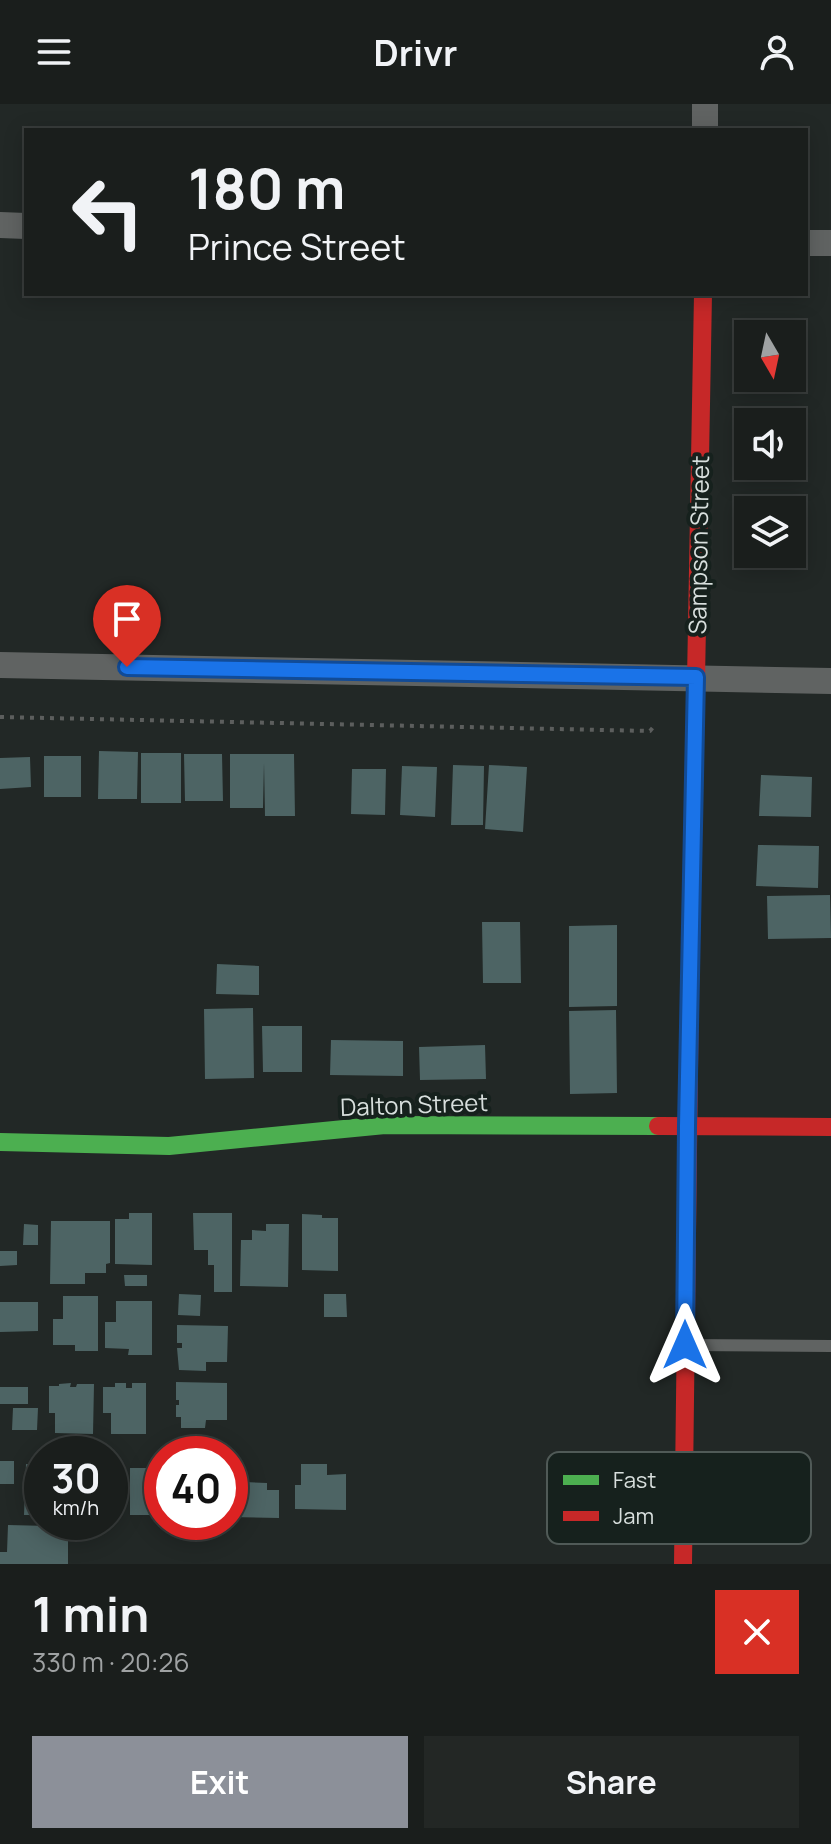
<!DOCTYPE html>
<html lang="en">
<head>
<meta charset="utf-8">
<style>
	body { margin:0; font-family:Manrope,sans-serif; background:#232725; color:#f1f3f6; height:100vh; display:flex; flex-direction:column; font-size:30px; white-space:nowrap }
	* { box-sizing:border-box; margin:0 }
	p { font-size:26px; color:#9fa2a3 }
	.icon { flex:none; width:44px; height:44px; fill:none; stroke:currentColor; stroke-width:2; stroke-linecap:round; stroke-linejoin:round }
	.map { position:relative; height:1460px; overflow:hidden }
	.drawer { display:flex; flex-direction:column; background:#1a1e1c; flex:1 }
	.drawer>* { flex:none }
	.banner { position:absolute; left:24px; top:24px; width:784px; height:168px; border-radius:0px; box-shadow:0 4px 20px #0003,0 0 0 2px #383c3b; background:#1a1e1c; color:#f1f3f6; overflow:hidden }
	.needle { width:52px; rotate:171deg }
	.fabs { position:absolute; left:734px; top:216px; display:grid; gap:16px }
	.fabs a { display:grid; place-items:center; width:72px; height:72px; border-radius:0px; background:#1a1e1c; box-shadow:0 4px 20px #0003,0 0 0 2px #383c3b; font-size:40px }
	.speed { position:absolute; left:24px; top:1332px; display:flex; gap:16px; font-size:40px; font-weight:700; text-align:center }
	.speed>* { display:grid; place-content:center; width:104px; height:104px; border-radius:50%; background:#1a1e1c; box-shadow:0 4px 20px #0003,0 0 0 2px #383c3b; line-height:1 }
	.speed small { font-size:20px; font-weight:400 }
	.speed .limit { border:12px solid #d22; background:#fff; color:#111 }
	.pin { position:absolute; display:grid; place-items:center; width:68px; height:68px; color:#fff; margin:-82px -34px; border-radius:50% 50% 50% 0; rotate:-45deg; box-shadow:0 0 8px #0007 }
	.pin .icon { rotate:45deg }
	.me { position:absolute; width:88px; margin:-44px; rotate:0deg; stroke-linejoin:round; filter:drop-shadow(0 0 6px #0008) }
	.turn { display:flex; align-items:center; gap:28px; height:168px; padding:0 32px; font-size:36px }
	.turn .icon { width:104px; height:104px; stroke-width:2.5 }
	.turn b { display:block; font-size:56px; line-height:68px }
	.round { display:grid; place-items:center; flex:none; width:84px; height:84px; border-radius:0px; background:#232725 }
	.summary { display:flex; align-items:center; justify-content:space-between; height:136px; padding:0 32px }
	h1 { font-size:48px; font-weight:700; line-height:60px }
	.primary-button { display:flex; gap:16px; margin-top:auto; padding:16px 32px }
	.primary-button a { flex:1; height:92px; border-radius:0px; background:#8c9099; color:#fff; font-size:32px; font-weight:700; line-height:92px; text-align:center }
	.primary-button a+a { background:#232725; color:#f1f3f6 }
	header { display:flex; justify-content:space-between; align-items:center; height:104px; padding:0 32px; background:#1a1e1c; font-size:36px; font-weight:700 }
	.map>svg:first-child { display:block }
	.building { fill:#4d6464 }
	.lines { fill:none; stroke-linecap:round; stroke-linejoin:round }
	.path { stroke:#5c5e5d; stroke-width:4; stroke-dasharray:4 6; stroke-linecap:butt }
	.lane { stroke:#606362; stroke-width:12 }
	.street { stroke:#606362; stroke-width:26 }
	.fast { stroke:#4caf50; stroke-width:18 }
	.jam { stroke:#c62828; stroke-width:18 }
	.route-casing { stroke:#114b97; stroke-width:20 }
	.route { stroke:#1a73e8; stroke-width:14 }
	.labels { text-anchor:middle; dominant-baseline:central; stroke-width:8; stroke-linejoin:round; paint-order:stroke }
	.street-label { font-size:24px; fill:#d8dfdd; stroke:#16211d }
	.key { fill:#16211d; stroke:#505a57; stroke-width:2 }
	.key-label { font-size:22px; fill:#d8dfdd }
</style>
</head>
<body>
<header><svg class="icon" aria-label="menu" viewBox="0 0 24 24"><path d="M4 6h16M4 12h16M4 18h16"/></svg>Drivr<svg class="icon" aria-label="person" viewBox="0 0 24 24"><circle cx="12" cy="8" r="4"/><path d="M4 21q1-7 8-7t8 7"/></svg></header>
<div class="map">
<svg width="831" height="1460" viewBox="0 0 831 1460">
	<rect width="100%" height="100%" fill="#222826"/>
	<path class="building" d="M99 647 138 648 137 695H98Z
		M141 649H181V699H141Z
		M184 650H222L223 697H185Z
		M230 650H294L295 712H265L264 659 263 704H230Z
		M44 652H81V693H44Z
		M30 653 31 683 0 685V654Z
		M453 661 484 662 483 721H451Z
		M489 661 527 663 523 728 485 725Z
		M402 662 437 663 435 713 400 711Z
		M352 665H386L385 711 351 710Z
		M761 671 812 673 811 713 759 712Z
		M758 741 819 742 818 784 756 782Z
		M830 791 831 834 768 835 767 792Z
		M482 818H520L521 879H483Z
		M617 821V902L569 903V822Z
		M217 860 259 862V891L216 890Z
		M253 904 254 974 205 975 204 905Z
		M616 906 617 989 570 990 569 907Z
		M262 922H302V968H263Z
		M331 936 403 937V972L330 971Z
		M485 941 486 975 420 976 419 943Z
		M129 1109H152V1161L115 1160V1115H129Z
		M193 1109H232V1188H214V1161H208V1146H194Z
		M302 1110 322 1111V1114H338V1167L302 1166Z
		M51 1117H110V1159L106 1160V1169H85V1180H50Z
		M24 1120 38 1121V1141H23Z
		M266 1120H289L288 1183 240 1182 241 1136H252V1126L266 1127Z
		M0 1147H17V1161L0 1162Z
		M124 1171H147V1182H125Z
		M179 1190 201 1191 200 1212 178 1211Z
		M324 1190H346L347 1213H324Z
		M63 1192H98V1247H75V1241H53V1215H63Z
		M116 1197H152V1251H128L129 1245 105 1244V1218H116Z
		M0 1198H38V1227L0 1228Z
		M177 1221 228 1222 227 1258H206V1267L179 1266 177 1244H182V1239H177Z
		M176 1278 227 1279V1316H206L205 1324H181V1313H176V1301H179V1296H176Z
		M71 1279 70 1283H76L77 1280H94L93 1330 55 1329V1309H49V1282H59V1280Z
		M115 1279H126V1284H132V1279H146V1330H111V1309H103V1283H115Z
		M0 1283H28V1300H0Z
		M13 1304H38L37 1326H12Z
		M0 1357H14V1380H0Z
		M26 1360 42 1361V1411H24Z
		M301 1360H327V1371L346 1370V1406L295 1405V1381H301Z
		M110 1362H124V1390H110Z
		M147 1362H157V1365H162V1411H130V1364H147Z
		M231 1376H244V1378L267 1379V1386H279V1414L230 1413Z
		M8 1421 49 1422V1426H68V1460H0V1448H7Z"/>
	<g class="lines">
		<path class="path" d="M0 613 650 627 655 621"/>
		<path class="lane" d="M686 1241 831 1242"/>
		<path class="street" d="M705 26V0
			M0 121 26 122
			M806 139H831
			M0 561 831 577"/>
		<path class="fast" d="M690 884 696 576
			M0 1038 169 1042 385 1021 658 1022"/>
		<path class="jam" d="M696 576 703 190
			M658 1022 831 1023
			M683 1460 690 884"/>
	</g>
	<g class="lines">
		<defs>
			<path id="route" d="M127 563 696 573 687 1022 685 1241"/>
		</defs>
		<use href="#route" class="route-casing"/>
		<use href="#route" class="route"/>
	</g>
	<g class="labels">
		<g class="street-label">
			<text transform="translate(698 441) rotate(-89)">Sampson Street</text>
			<text transform="translate(414 1000) rotate(-2)">Dalton Street</text>
		</g>
	</g>
	<rect x="547" y="1348" width="264" height="92" rx="12" class="key"/>
	<rect x="563" y="1371" width="36" height="10" fill="#4caf50"/>
	<rect x="563" y="1407" width="36" height="10" fill="#c62828"/>
	<g class="key-label">
		<text x="613" y="1384">Fast</text>
		<text x="613" y="1420">Jam</text>
	</g>
</svg>
<div class="fabs">
<a><svg class="needle" viewBox="-14 -14 28 28"><path d="M0-13l5 13h-10z" fill="#e53935"/><path d="M0 13l5-13h-10z" fill="#9fa2a3"/></svg></a>
<a><svg class="icon" aria-label="sound" viewBox="0 0 24 24"><path d="M4 9h4l5-4v14l-5-4H4zM17 9q2 3 0 6"/></svg></a>
<a><svg class="icon" aria-label="layers" viewBox="0 0 24 24"><path d="M12 4l9 5-9 5-9-5zM3 14l9 5 9-5"/></svg></a>
</div>
<div class="speed"><div>30<small>km/h</small></div><div class="limit">40</div></div>
<div class="pin" style="left:127px;top:563px;background:#d93025"><svg class="icon" aria-label="arrive" viewBox="0 0 24 24"><path d="M6 21V4h12l-3 4 3 4H6"/></svg></div>
<svg class="me" style="left:685px;top:1241px" viewBox="-20 -20 40 40"><path d="M0-17L14 15 0 8-14 15z" fill="#1a73e8" stroke="#fff" stroke-width="4"/></svg>
<div class="banner">
<div class="turn"><svg class="icon" aria-label="left" viewBox="0 0 24 24"><path d="M17 20v-9H6M10 6l-5 5 5 5"/></svg><div><b>180 m</b>Prince Street</div></div>
</div>
</div>
<section class="drawer">
<div class="summary"><div><h1>1 min</h1><p>330 m · 20:26</p></div><a class="round" style="background:#d93025;color:#fff"><svg class="icon" aria-label="close" viewBox="0 0 24 24"><path d="M6 6l12 12M18 6L6 18"/></svg></a></div>
<div class="primary-button"><a>Exit</a><a>Share</a></div>
</section>
</body>
</html>
